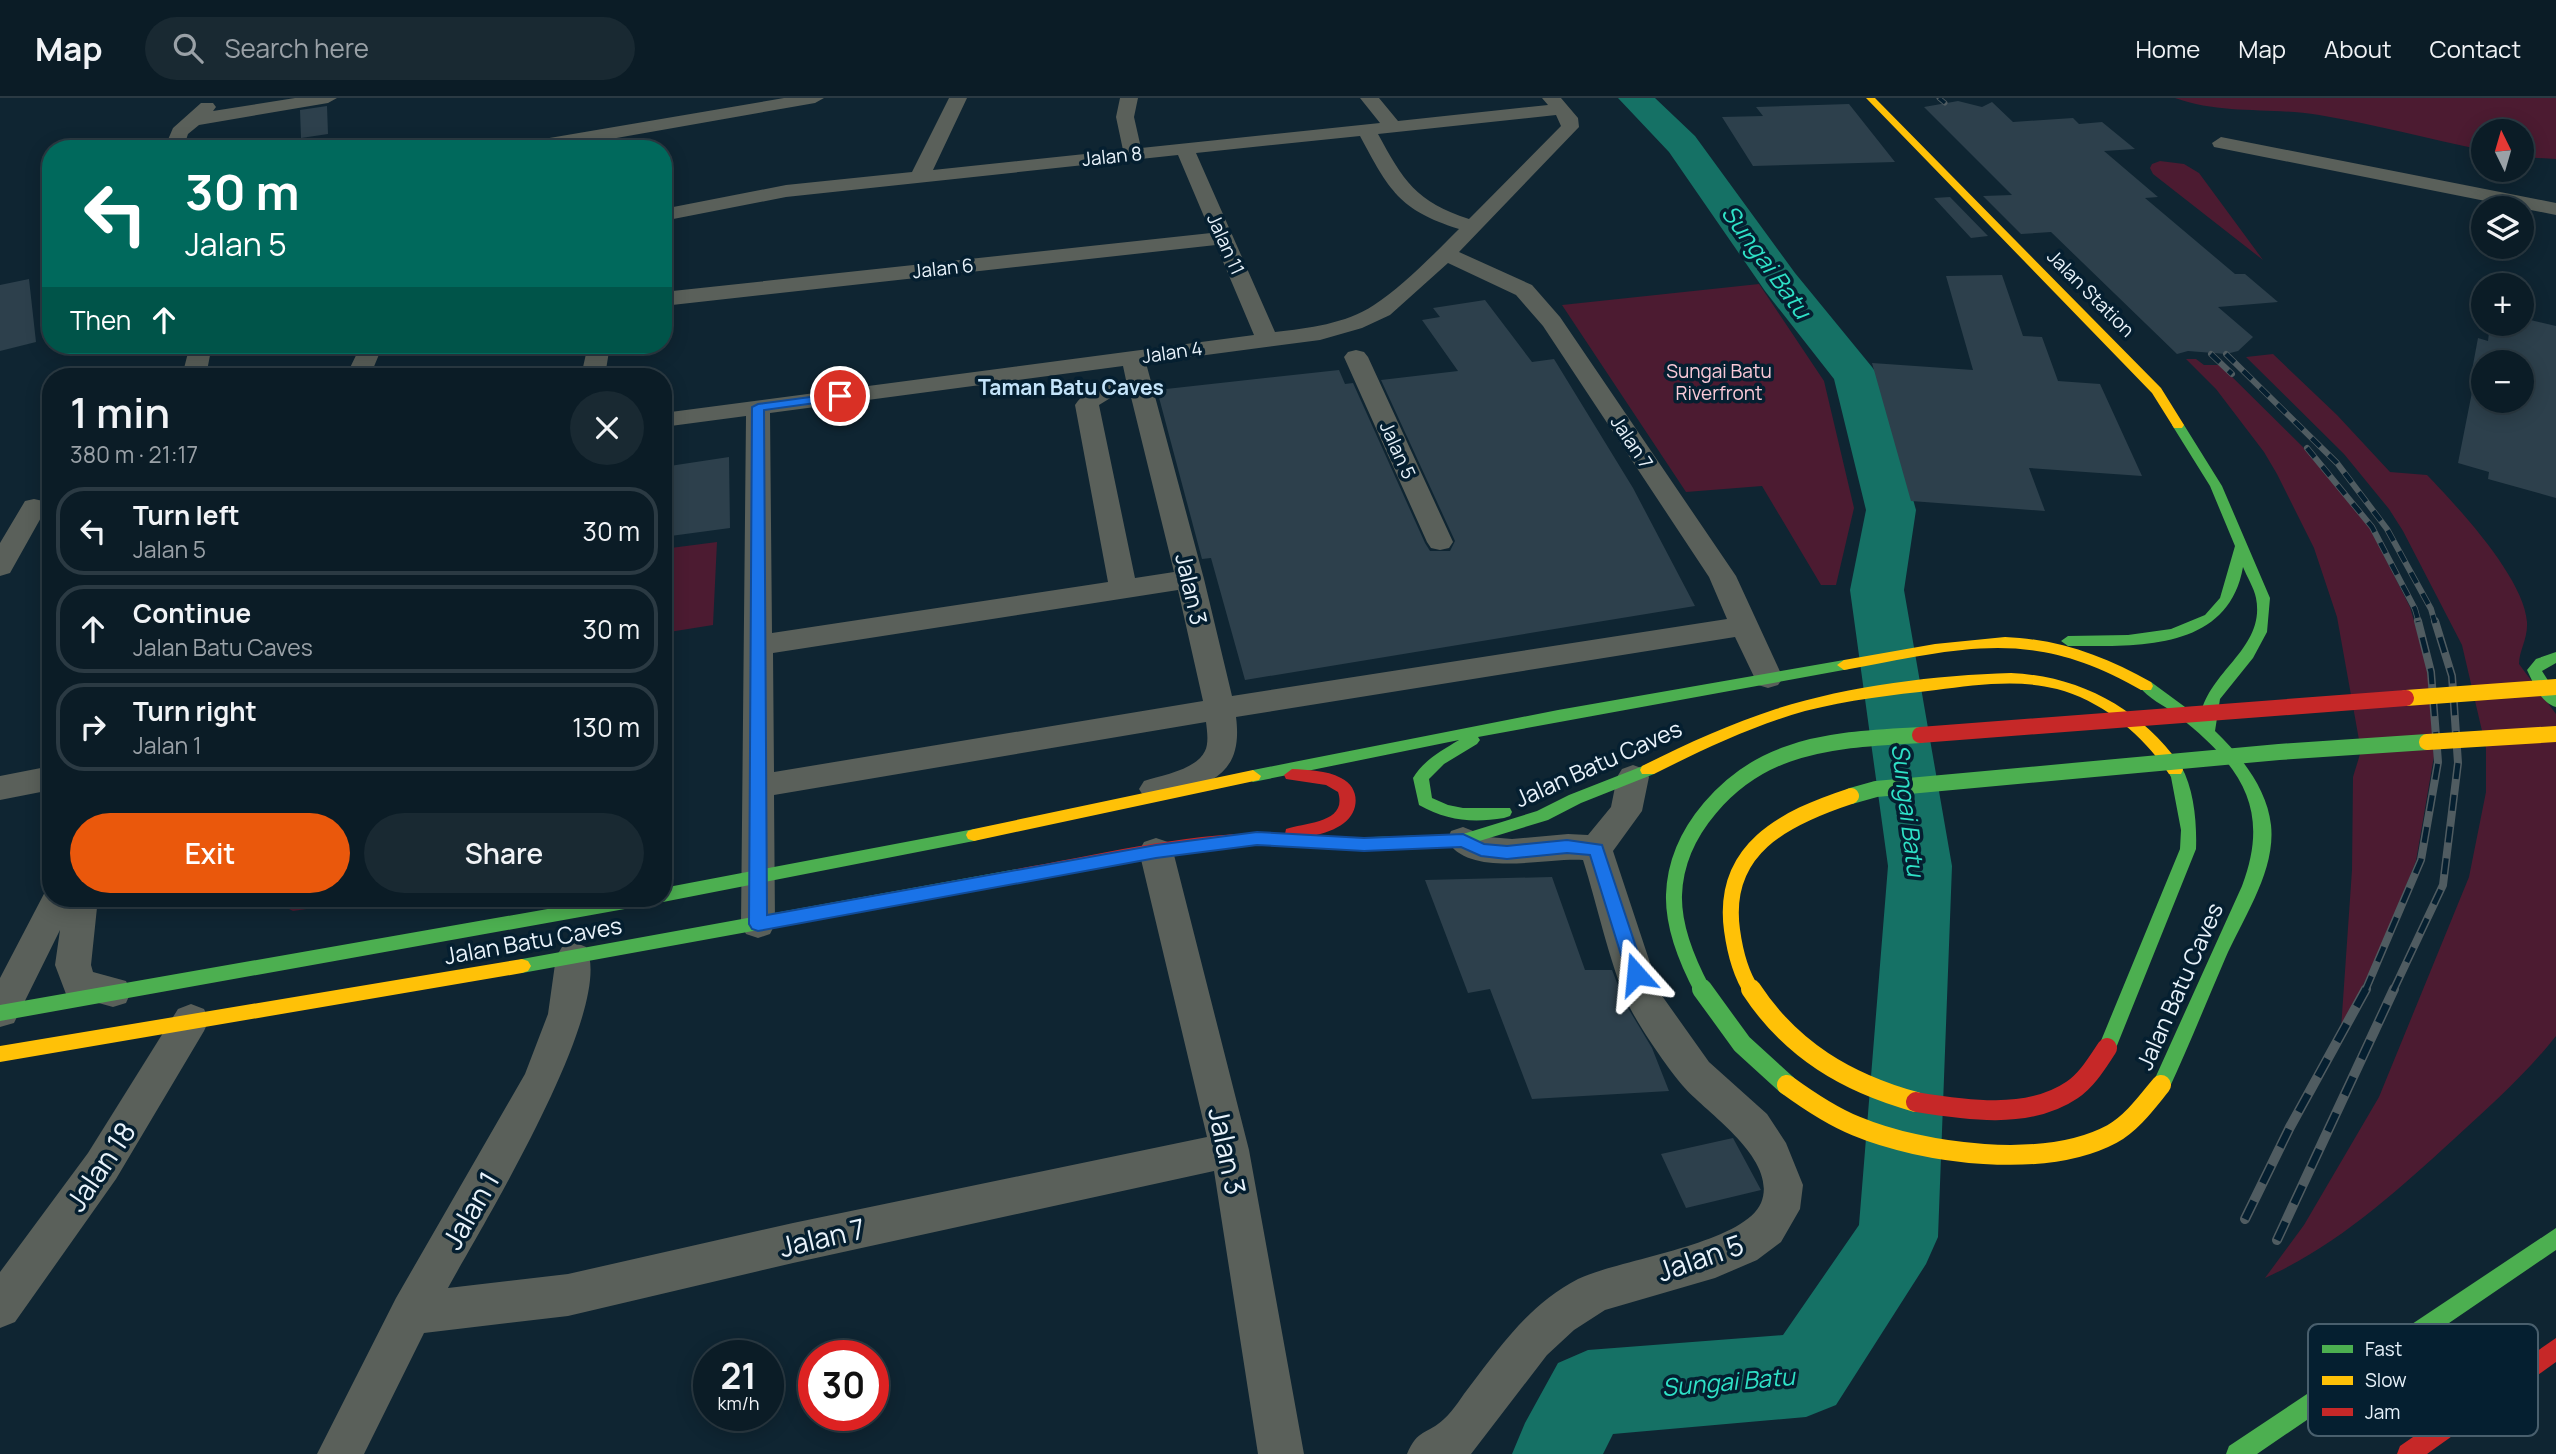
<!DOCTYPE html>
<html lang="en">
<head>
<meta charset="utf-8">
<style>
	body { margin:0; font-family:Manrope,sans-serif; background:#192932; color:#f1f3f6; height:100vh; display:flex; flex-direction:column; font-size:26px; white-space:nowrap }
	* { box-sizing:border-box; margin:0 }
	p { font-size:23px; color:#9aa1a7 }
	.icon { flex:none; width:38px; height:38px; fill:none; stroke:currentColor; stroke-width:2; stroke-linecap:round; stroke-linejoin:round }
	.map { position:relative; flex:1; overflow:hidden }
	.sheet { position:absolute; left:42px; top:270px; width:630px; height:539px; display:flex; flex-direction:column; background:#0b1c26; border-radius:28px; box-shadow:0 4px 18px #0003,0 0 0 2px #2b3a43 }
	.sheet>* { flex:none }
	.guide { position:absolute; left:42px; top:42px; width:630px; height:214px; border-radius:28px; box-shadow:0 4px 18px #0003,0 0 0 2px #2b3a43; background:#00695c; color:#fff; overflow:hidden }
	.needle { width:46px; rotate:355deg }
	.buttons { position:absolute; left:2471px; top:21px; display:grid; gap:14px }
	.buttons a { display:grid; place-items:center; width:63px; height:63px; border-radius:50%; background:#0b1c26; box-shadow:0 4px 18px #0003,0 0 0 2px #2b3a43; font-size:35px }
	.speed { position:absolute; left:693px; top:1242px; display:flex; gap:14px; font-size:35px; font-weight:700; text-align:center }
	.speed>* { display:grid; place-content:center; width:91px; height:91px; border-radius:50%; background:#0b1c26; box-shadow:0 4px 18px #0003,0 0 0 2px #2b3a43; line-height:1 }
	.speed small { font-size:18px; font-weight:400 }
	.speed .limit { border:10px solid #d22; background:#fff; color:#111 }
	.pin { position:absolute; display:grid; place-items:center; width:60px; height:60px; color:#fff; margin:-30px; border:4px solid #fff; border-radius:50%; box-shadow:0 2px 7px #0007 }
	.me { position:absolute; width:77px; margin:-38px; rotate:342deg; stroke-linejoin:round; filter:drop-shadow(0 0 5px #0008) }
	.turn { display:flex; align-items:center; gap:24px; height:147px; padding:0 28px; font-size:32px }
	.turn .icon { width:91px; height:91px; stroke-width:2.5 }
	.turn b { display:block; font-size:49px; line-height:60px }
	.then { display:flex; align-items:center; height:66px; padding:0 28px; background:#0003; gap:14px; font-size:26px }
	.round { display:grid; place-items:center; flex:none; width:74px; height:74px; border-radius:37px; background:#192932 }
	.headline { display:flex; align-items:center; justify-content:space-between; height:119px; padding:0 28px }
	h1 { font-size:42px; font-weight:600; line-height:52px }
	.action { display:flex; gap:14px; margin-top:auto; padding:14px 28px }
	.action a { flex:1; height:80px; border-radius:42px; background:#ea580c; color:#fff; font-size:28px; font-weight:600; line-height:80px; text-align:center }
	.action a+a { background:#192932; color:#f1f3f6 }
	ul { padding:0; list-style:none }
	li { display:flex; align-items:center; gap:21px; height:88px; margin:0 14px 10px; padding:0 14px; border:4px solid #2b3a43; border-radius:28px }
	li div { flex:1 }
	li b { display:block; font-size:26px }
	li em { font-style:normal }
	header { display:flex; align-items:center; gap:42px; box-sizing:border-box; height:98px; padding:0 35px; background:#0b1c26; border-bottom:2px solid #2b3a43 }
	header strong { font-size:33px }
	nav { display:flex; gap:38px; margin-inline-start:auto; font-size:24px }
	.search { width:490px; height:63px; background:#192932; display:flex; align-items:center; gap:18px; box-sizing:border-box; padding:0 24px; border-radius:38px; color:#9aa1a7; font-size:26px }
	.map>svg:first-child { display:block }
	.green { fill:#4c1b31 }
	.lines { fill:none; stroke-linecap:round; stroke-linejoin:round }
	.river { fill:#157165; fill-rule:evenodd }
	.building { fill:#2d404c; fill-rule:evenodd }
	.street { fill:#5a605a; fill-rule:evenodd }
	.fast { fill:#4caf50; fill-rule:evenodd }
	.slow { fill:#ffc107; fill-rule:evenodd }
	.jam { fill:#c62828; fill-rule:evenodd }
	.rail-far3-casing { stroke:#505c61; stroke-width:5 }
	.rail-far2-casing { stroke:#505c61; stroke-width:6 }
	.rail-far1-casing { stroke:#505c61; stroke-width:8 }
	.rail-casing { stroke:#505c61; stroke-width:10 }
	.rail-far3 { stroke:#051f30; stroke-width:3.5; stroke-dasharray:10; stroke-linecap:butt }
	.rail-far2 { stroke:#051f30; stroke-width:4.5; stroke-dasharray:12; stroke-linecap:butt }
	.rail-far1 { stroke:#051f30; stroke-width:5; stroke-dasharray:16; stroke-linecap:butt }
	.rail { stroke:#051f30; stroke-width:7; stroke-dasharray:20; stroke-linecap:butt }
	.fast-bridge-far1 { stroke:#4caf50; stroke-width:16 }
	.fast-bridge { stroke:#4caf50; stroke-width:20 }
	.slow-bridge-far1 { stroke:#ffc107; stroke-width:16 }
	.slow-bridge { stroke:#ffc107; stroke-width:20 }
	.jam-bridge-far1 { stroke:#c62828; stroke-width:16 }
	.jam-bridge { stroke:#c62828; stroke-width:20 }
	.route { fill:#1a73e8; stroke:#114b97; stroke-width:2 }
	.labels { text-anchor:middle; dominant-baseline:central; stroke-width:7; stroke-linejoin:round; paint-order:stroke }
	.far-street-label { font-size:19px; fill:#e9f3fb; stroke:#051f30 }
	.far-park-label { font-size:19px; fill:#facad8; stroke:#051f30 }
	.far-neighbourhood-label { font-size:21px; font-weight:bold; fill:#c4e4fa; stroke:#051f30 }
	.street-label { font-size:23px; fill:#e9f3fb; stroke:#051f30 }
	.water-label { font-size:24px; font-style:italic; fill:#2fe2c7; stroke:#051f30 }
	.near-street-label { font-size:28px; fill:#e9f3fb; stroke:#051f30 }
	.key { fill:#051f30; stroke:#495f6d; stroke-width:2 }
	.key-label { font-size:19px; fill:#e9f3fb }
</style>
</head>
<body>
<header>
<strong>Map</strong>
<div class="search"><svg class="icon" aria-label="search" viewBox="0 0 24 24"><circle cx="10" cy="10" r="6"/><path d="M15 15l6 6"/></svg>Search here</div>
<nav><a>Home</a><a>Map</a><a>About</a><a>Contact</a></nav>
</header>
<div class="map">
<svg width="2556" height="1356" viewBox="0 0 2556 1356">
	<rect width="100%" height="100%" fill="#0f2532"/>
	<path class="green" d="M2175 0H2556V61L2522 59V33H2483V52C2429 41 2374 26 2319 17 2271 9 2222 17 2175 0Z
		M2160 63 2184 66 2199 75 2263 162 2153 76 2150 70 2152 66Z
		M1759 186 1824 283 1854 410 1836 487H1821L1762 388 1686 394 1562 207Z
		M2273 256 2337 317 2390 374 2427 377C2458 409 2524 480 2527 524 2528 541 2519 552 2519 566L2556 616V938C2526 976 2490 1008 2454 1041 2397 1093 2337 1148 2265 1180L2304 1127 2379 999 2469 779 2486 694V650L2462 547 2403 433 2389 411 2344 356 2246 259Z
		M2186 261H2196L2204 267H2220L2317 363 2370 430 2410 509 2427 568 2434 658 2416 763 2379 855 2341 931 2352 772 2353 679 2361 653 2337 519 2314 450 2277 376 2264 354 2216 291Z
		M717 444 713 527 663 535V451Z
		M267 800H381L293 813Z"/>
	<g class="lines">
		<path class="river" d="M1618 0H1655L1695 38 1795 175 1872 269 1879 279 1916 412 1904 492 1952 768 1938 1139 1926 1166 1836 1307 1806 1319 1613 1336 1603 1356H1512L1525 1325 1558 1265 1588 1252 1783 1237 1859 1127 1888 768 1850 492 1866 412 1834 281 1765 193 1669 54Z"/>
	</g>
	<path class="building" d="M1958 3 1982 9 1992 4 2013 24 2073 20 2079 26 2102 24 2135 51 2104 53 2158 99 2145 100 2235 176H2245L2278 204 2218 209 2253 239 2238 253 2226 256 2188 253 2177 256 2051 134 2021 136 1983 98 2012 97 1924 9Z
		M1849 6 1895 64 1753 68 1722 19 1763 18 1756 9Z
		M327 8 328 36 301 40 300 12Z
		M1950 99 1988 138 1971 140 1934 100Z
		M2002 177 2023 238 2042 239 2058 283 2100 286 2142 378 2029 370 2045 413 1911 403 1872 265 1973 272 1946 178Z
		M29 181 36 244 0 253V187Z
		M1485 202 1532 264 1554 261 1633 390 1695 508 1245 582 1211 460 1202 461 1157 292 1339 272 1345 286 1353 285 1425 445 1430 453H1450L1455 443 1381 282 1458 273 1422 222 1440 219 1433 210Z
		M2522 220 2556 228V400L2488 381 2489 374 2458 365 2474 284 2470 283 2478 240 2488 243 2490 226H2522ZM2483 264H2522V303H2483Z
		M729 359 730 430 663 439V369Z
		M1552 779 1585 872H1612L1625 905 1652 950 1669 993 1532 1001 1490 891 1468 895 1425 782Z
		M1733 1040 1761 1092 1686 1110 1661 1056Z"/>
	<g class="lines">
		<path class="street" d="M295 0H337L328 5 199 27 188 36 183 51H164L173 30 201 5H213L216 9 213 13Z
			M784 0H824L815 5 554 51H511L520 45Z
			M949 0H967L933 72 1123 52 1116 19 1120 0H1138L1134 19 1141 50 1380 25 1360 0H1379L1398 23 1548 7 1542 0H1561L1578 20 1579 29 1459 154 1532 187 1560 219 1736 478 1783 580 1778 587 1768 590 1758 587 1735 539 1236 619C1242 665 1223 682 1181 695 1167 699 1158 704 1144 699L1139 691 1144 683C1162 677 1196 672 1205 653 1209 645 1207 632 1206 624L774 697 775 826 770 836 758 840 746 836 741 826 746 318 663 329V315L1254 237 1216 147 663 208V194L1211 135 1178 57 786 99 663 123V111L786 87 912 74ZM1556 17 1561 28 1469 121C1416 104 1403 82 1378 36ZM1360 38C1389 92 1399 112 1459 131 1435 155 1402 189 1374 207 1345 226 1309 230 1275 234L1196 55ZM1448 165 1516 197 1543 228 1709 479 1727 521 1232 598 1204 481 1146 265 1320 242 1362 230 1390 217ZM1123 268 1126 282C1105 284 1088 288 1075 307L1108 484 772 535 770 315ZM1130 295 1174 474 1135 480 1099 307 1112 299ZM1178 492 1203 603 774 674 773 555Z
			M2221 39 2556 105V117L2214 49 2212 45Z
			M190 247H212L206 278H182Z
			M361 247H383L370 278H346Z
			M588 247H610L605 278H581Z
			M1356 252 1364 254 1368 259 1453 444 1449 450 1440 452 1431 450 1427 444 1344 259 1348 254Z
			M34 401 43 403 47 409 10 475 0 478V445L25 403Z
			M1633 667 1644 671 1649 679 1642 713 1613 753 1660 895 1709 964 1767 1016 1786 1045 1803 1087 1800 1111 1781 1144 1757 1162 1715 1180 1605 1212 1574 1232 1547 1257 1471 1356H1407C1418 1330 1427 1337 1444 1321 1454 1312 1462 1298 1470 1288 1502 1246 1531 1205 1578 1181 1620 1161 1743 1146 1761 1105 1779 1061 1706 1015 1683 988 1666 968 1638 927 1627 904 1609 863 1597 806 1583 762 1548 759 1468 781 1447 742L1451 733 1463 729 1488 739 1512 741 1568 736 1588 737 1611 709 1617 679 1622 671Z
			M51 668V692L0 702V678Z
			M1156 740 1168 744 1173 753 1249 1052 1304 1356H1258L1214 1073 793 1165 568 1218 424 1235 364 1356H317L396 1200 525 976 548 916 556 859 562 849 574 844 586 849C617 909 481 1129 448 1190L568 1176 793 1125 1207 1039 1139 753 1144 744Z
			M51 789V800H98L91 867 93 874 126 883 131 894 126 905 113 909 66 896 55 867 60 832 14 925 0 929V880L47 790Z
			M191 906 204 911 209 922 204 933 116 1081 15 1224 0 1230V1174L88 1055 178 911Z"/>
		<path class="fast" d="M2178 323 2184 327 2222 388 2270 500 2267 534 2253 560 2220 601 2215 633C2240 657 2267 690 2271 727 2276 773 2243 820 2225 861 2206 905 2188 950 2168 993L2161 995 2154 993 2152 987 2242 788C2272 709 2239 666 2177 617 2165 608 2147 600 2139 588L2141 584H2151L2200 620C2207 573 2266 551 2256 500 2254 490 2247 479 2243 469 2228 554 2136 548 2068 548L2061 543 2068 538 2128 537 2171 531 2205 517 2220 500 2235 448 2210 388 2172 327Z
			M2556 554V565L2542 573 2556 595V609C2540 604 2534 586 2527 572L2536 561Z
			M1844 562 1851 567 1849 571 1478 639 1480 642 1477 646 1444 666 1429 681 1432 700 1448 707 1463 710H1510L1512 714 1510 718 1504 720C1473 725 1447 723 1419 707L1413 680C1424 662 1441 653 1459 642L1253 684 1245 678 1253 672 1558 612Z
			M1648 666 1654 668 1656 672 1654 676 1581 705 1548 722 1463 748 1343 752 1337 751 1335 746 1337 741 1343 740 1463 736 1537 713 1569 697Z
			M2175 666 2181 668C2194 691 2197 725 2196 751L2116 950 2114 956 2107 958 2100 956 2098 950 2180 751 2181 732 2171 679 2167 672Z
			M974 731 980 733 982 737 980 741 974 743 663 804 656 800H663V790Z
			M1017 771 1023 773 1025 778 1023 783 1017 785 522 875 516 873 513 868 516 863 522 861Z
			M610 800H655L653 805 647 807 0 923V907Z
			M2556 1130V1152L2257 1356H2226L2229 1348Z"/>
		<path class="slow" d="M1866 0H1875L2161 290 2184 327 2182 330H2174L2152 295Z
			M2005 539C2058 541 2105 558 2151 584L2153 588 2151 592H2141C2030 528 1962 551 1844 572L1837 567 1844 562 1935 546Z
			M2011 575C2080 578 2141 611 2181 668L2183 672 2181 676H2169C2144 638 2103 603 2057 591 2018 581 1976 587 1936 592 1892 597 1848 602 1805 613 1752 628 1702 652 1654 676H1642L1640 672 1642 668C1686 646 1730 626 1776 611 1847 588 1937 577 2011 575Z
			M1253 672 1261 678 1259 682 974 743 968 741 966 737 968 733 974 731Z
			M522 861 528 863 531 868 528 873 522 875 0 964V948Z"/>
		<path class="jam" d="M1292 671C1308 672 1326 672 1341 680 1360 689 1360 713 1344 725 1335 732 1324 735 1313 738L1349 741 1351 746 1349 751 1343 752 1257 747 1156 759 1017 785 1011 783 1009 778 1011 773 1017 771C1100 757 1201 731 1285 736L1286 731C1306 724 1348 725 1338 694L1326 687 1286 681 1284 677Z
			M2556 1240V1264L2427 1356H2397L2400 1348Z"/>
		<defs>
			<path id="rail-far3" d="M1939 0 1945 5"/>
			<path id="rail-far2" d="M2211 256 2232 276
				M2226 256 2337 365 2387 431 2431 511 2435 525
				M2307 350 2372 429 2415 511 2419 525"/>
			<path id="rail-far1" d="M2365 893 2421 762 2438 664 2431 574 2418 523
				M2393 893 2443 787 2458 665 2452 578 2435 523"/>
			<path id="rail" d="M2245 1121 2290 1029 2366 891
				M2277 1142 2394 891"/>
		</defs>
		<use href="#rail-far3" class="rail-far3-casing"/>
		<use href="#rail-far2" class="rail-far2-casing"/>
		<use href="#rail-far1" class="rail-far1-casing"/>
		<use href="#rail" class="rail-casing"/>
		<use href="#rail-far3" class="rail-far3"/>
		<use href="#rail-far2" class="rail-far2"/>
		<use href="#rail-far1" class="rail-far1"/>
		<use href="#rail" class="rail"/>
		<path class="fast-bridge-far1" d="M1851 698 1876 691 2279 654 2427 644
			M1703 893C1688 865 1673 830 1674 797 1676 733 1730 676 1788 656 1830 641 1876 640 1920 637"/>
		<path class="fast-bridge" d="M1702 891 1742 946 1787 987"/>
		<path class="slow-bridge-far1" d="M2406 600 2556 589
			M2427 644 2556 636
			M1752 893C1740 875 1735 854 1732 832 1721 751 1784 720 1851 698"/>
		<path class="slow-bridge" d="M1751 891C1791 952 1847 985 1916 1004
			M1787 987C1809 1003 1831 1018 1856 1028 1923 1056 2045 1072 2112 1036 2132 1025 2147 1004 2161 987"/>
		<path class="jam-bridge-far1" d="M1920 637 2406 600"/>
		<path class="jam-bridge" d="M1916 1004C1965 1012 2028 1022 2072 992 2087 982 2097 965 2107 950"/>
	</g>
	<path class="route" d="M840 295 846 298 844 301 764 312 767 817 1156 747 1257 734 1364 740 1463 736 1484 746 1507 748 1567 742 1602 747 1645 876 1642 881 1636 883 1630 881 1627 876 1590 757 1567 755 1507 761 1481 758 1461 749 1364 753 1257 747 1156 760 758 833 752 831 749 826 752 309 758 306Z"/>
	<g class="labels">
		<g class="far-street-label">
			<text transform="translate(1112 58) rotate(-6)">Jalan 8</text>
			<text transform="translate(1226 146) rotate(66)">Jalan 11</text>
			<text transform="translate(943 170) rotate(-6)">Jalan 6</text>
			<text transform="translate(2091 195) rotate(45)">Jalan Station</text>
			<text transform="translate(1172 254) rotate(-8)">Jalan 4</text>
			<text transform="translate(1632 344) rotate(56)">Jalan 7</text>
			<text transform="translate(1398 352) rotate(66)">Jalan 5</text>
		</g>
		<g class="far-park-label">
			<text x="1719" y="273">Sungai Batu<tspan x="1719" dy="22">Riverfront</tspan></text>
		</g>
		<g class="far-neighbourhood-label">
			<text x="1071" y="289">Taman Batu Caves</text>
		</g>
		<g class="street-label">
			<text transform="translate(1192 491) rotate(77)">Jalan 3</text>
			<text transform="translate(1598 665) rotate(-24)">Jalan Batu Caves</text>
			<text transform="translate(533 842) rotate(-10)">Jalan Batu Caves</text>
			<text transform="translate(2179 888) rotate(-66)">Jalan Batu Caves</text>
		</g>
		<g class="water-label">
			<text transform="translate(1767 163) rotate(54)">Sungai Batu</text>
			<text transform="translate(1909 712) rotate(83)">Sungai Batu</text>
			<text transform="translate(1728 1283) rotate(-5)">Sungai Batu</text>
		</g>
		<g class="near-street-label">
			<text transform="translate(1228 1053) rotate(78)">Jalan 3</text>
			<text transform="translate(100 1068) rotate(-56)">Jalan 18</text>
			<text transform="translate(470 1112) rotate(-60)">Jalan 1</text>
			<text transform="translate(822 1139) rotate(-13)">Jalan 7</text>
			<text transform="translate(1700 1159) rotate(-19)">Jalan 5</text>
		</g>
	</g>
	<rect x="2308" y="1226" width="230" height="112" rx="10" class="key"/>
	<rect x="2322" y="1247" width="31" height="8" fill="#4caf50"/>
	<rect x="2322" y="1278" width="31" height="9" fill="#ffc107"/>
	<rect x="2322" y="1310" width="31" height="8" fill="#c62828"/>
	<g class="key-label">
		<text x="2365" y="1258">Fast</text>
		<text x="2365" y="1289">Slow</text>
		<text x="2365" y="1321">Jam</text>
	</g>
</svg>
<div class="buttons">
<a><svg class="needle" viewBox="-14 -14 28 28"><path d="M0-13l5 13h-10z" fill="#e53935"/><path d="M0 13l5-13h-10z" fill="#9aa1a7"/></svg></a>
<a><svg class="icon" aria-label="layers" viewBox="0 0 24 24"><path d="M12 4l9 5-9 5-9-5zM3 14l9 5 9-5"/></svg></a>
<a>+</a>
<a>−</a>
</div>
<div class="speed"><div>21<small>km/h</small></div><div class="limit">30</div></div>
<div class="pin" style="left:840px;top:298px;background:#d93025"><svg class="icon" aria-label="arrive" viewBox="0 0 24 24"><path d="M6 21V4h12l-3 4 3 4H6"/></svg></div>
<svg class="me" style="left:1636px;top:876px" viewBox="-20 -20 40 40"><path d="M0-17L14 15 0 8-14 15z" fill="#1a73e8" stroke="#fff" stroke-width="4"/></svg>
<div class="guide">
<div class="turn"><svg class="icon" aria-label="left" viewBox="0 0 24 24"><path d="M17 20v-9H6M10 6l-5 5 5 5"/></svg><div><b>30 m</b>Jalan 5</div></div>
<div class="then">Then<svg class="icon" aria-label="ahead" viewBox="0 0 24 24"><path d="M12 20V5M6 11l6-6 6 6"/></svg></div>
</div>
<section class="sheet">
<div class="headline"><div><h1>1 min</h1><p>380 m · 21:17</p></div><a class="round"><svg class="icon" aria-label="close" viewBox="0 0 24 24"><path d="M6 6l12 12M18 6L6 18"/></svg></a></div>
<ul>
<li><svg class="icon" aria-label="left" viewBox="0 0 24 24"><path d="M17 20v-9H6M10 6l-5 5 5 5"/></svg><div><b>Turn left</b><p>Jalan 5</p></div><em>30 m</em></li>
<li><svg class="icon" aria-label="ahead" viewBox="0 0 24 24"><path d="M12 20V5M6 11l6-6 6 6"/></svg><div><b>Continue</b><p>Jalan Batu Caves</p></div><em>30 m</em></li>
<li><svg class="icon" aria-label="right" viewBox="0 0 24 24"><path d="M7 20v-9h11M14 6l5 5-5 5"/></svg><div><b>Turn right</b><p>Jalan 1</p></div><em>130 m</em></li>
</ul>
<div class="action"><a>Exit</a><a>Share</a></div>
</section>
</div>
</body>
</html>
